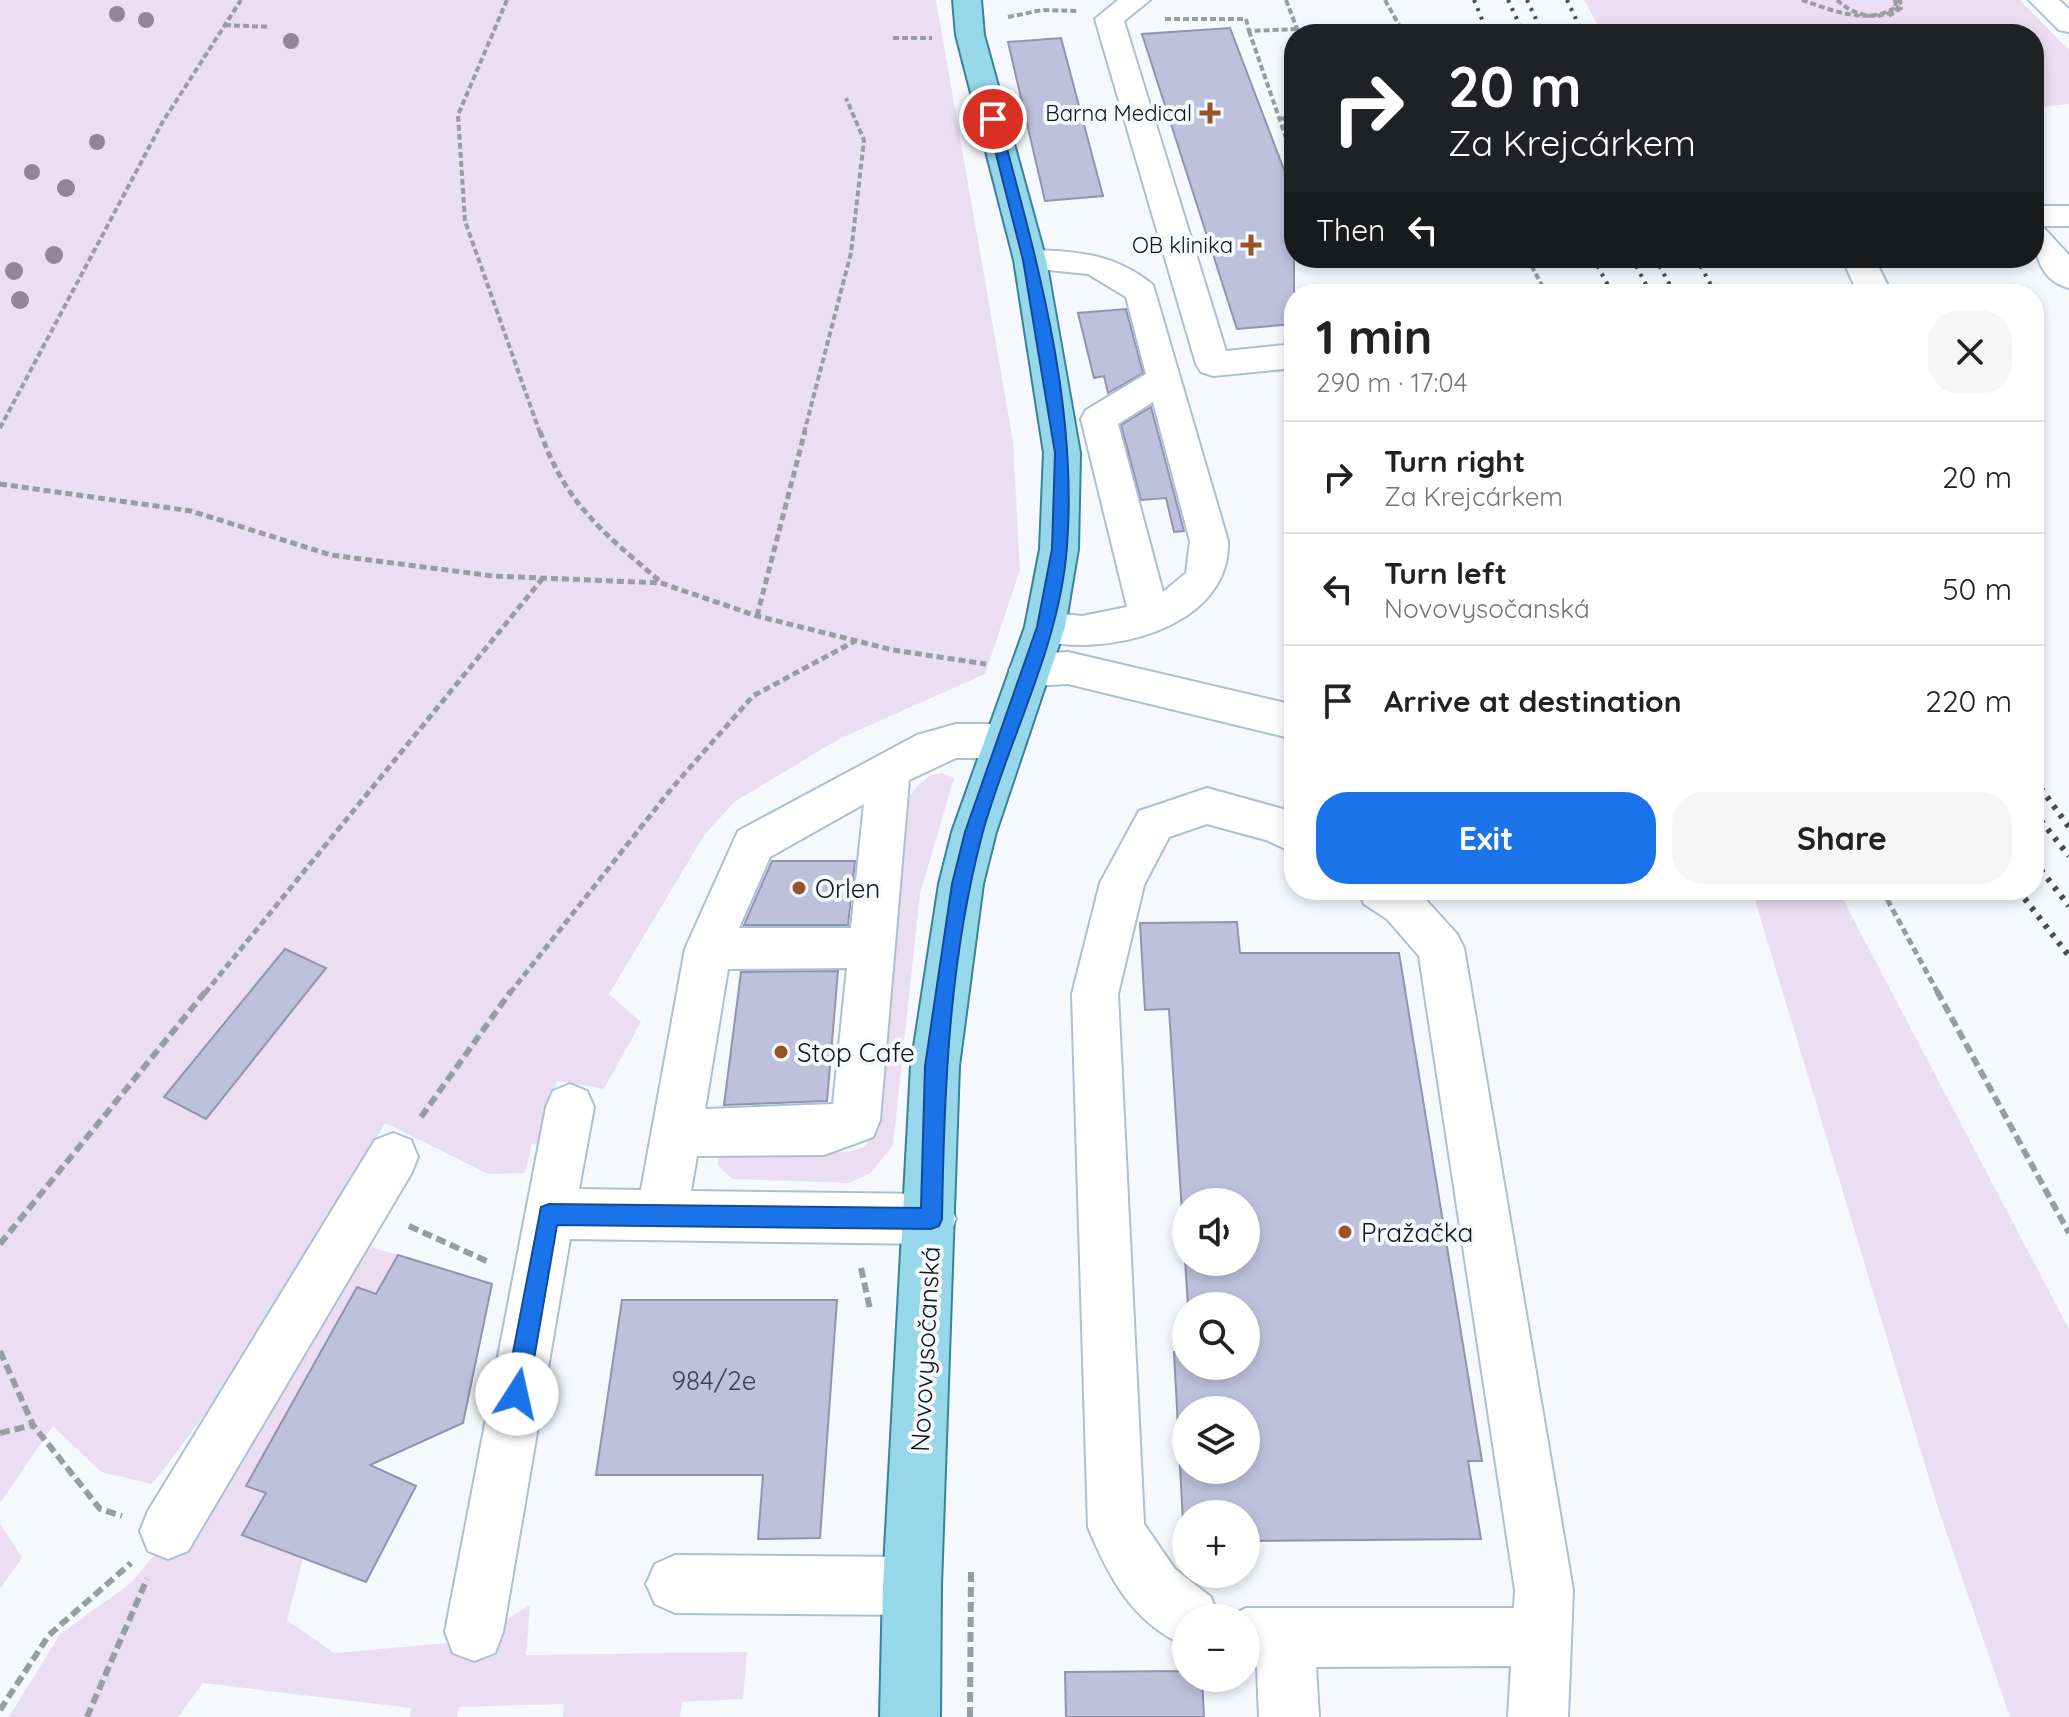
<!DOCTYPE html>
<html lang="en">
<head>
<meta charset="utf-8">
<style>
	body { margin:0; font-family:Quicksand,sans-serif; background:#f6f6f6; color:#222; height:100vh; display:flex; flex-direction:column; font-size:30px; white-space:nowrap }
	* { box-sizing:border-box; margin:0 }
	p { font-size:26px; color:#767676 }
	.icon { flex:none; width:44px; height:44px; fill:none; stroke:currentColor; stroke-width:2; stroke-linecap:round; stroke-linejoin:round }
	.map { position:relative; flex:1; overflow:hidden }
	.side { position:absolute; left:1284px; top:284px; width:760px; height:616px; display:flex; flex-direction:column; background:#fff; border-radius:32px; box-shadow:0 4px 12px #0003 }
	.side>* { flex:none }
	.guide { position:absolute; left:1284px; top:24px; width:760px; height:244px; border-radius:32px; box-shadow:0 4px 12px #0003; background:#202124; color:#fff; overflow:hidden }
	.tools { position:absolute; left:1172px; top:1188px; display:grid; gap:16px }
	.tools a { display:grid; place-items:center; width:88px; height:88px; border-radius:50%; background:#fff; box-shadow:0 4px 12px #0003; font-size:40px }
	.pin { position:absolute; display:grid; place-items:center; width:68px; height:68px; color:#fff; margin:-34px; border:4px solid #fff; border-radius:50%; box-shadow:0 2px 8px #0007 }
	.me { position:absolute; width:88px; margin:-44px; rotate:10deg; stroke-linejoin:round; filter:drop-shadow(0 0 6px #0008) }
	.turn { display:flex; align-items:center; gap:28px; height:168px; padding:0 32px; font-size:36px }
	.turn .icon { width:104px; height:104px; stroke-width:2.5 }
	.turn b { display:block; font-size:56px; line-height:68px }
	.then { display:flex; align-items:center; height:76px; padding:0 32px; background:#0003; gap:16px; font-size:30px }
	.round { display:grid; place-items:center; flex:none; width:84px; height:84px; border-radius:32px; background:#f6f6f6 }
	.head { display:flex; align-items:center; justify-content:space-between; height:136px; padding:0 32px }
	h1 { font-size:48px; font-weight:700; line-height:60px }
	.action { display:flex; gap:16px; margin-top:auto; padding:16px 32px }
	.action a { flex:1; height:92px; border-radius:32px; background:#1a73e8; color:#fff; font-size:32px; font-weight:700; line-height:92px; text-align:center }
	.action a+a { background:#f6f6f6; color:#222 }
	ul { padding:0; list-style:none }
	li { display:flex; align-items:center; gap:24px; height:112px; padding:0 32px; border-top:2px solid #e0e0e0 }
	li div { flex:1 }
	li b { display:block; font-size:30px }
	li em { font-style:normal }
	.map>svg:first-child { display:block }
	.green { fill:#ebdef2 }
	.building { fill:#bec1dc; stroke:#9294ad; stroke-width:2; fill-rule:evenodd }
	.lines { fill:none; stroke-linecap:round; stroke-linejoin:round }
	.minor-casing { stroke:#acc0d5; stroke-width:4 }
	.major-casing { stroke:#398398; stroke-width:4 }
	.path-far2 { stroke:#989da2; stroke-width:4; stroke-dasharray:6 3; stroke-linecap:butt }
	.path-far1 { stroke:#989da2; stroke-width:5; stroke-dasharray:7 4; stroke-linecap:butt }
	.path { stroke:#989da2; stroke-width:6; stroke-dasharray:10 5; stroke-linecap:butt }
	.minor { fill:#fff; fill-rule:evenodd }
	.major { fill:#96d8e9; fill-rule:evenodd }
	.rail-far1 { stroke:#464c52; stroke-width:4; stroke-dasharray:3 6; stroke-linecap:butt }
	.rail { stroke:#464c52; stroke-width:6; stroke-dasharray:4 7; stroke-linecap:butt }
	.path-bridge { stroke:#989da2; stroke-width:4; stroke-dasharray:6 3; stroke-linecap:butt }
	.tree { fill:#91859c }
	.route { fill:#1a73e8; stroke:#114b97; stroke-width:2 }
	.poi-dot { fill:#99532b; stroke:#f5f9fd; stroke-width:3 }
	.labels { text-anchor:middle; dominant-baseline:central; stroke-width:8; stroke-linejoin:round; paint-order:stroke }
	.far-poi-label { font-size:22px; fill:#0f161d; stroke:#f5f9fd; text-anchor:end }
	.poi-label { font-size:26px; fill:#0f161d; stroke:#f5f9fd; text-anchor:start }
	.street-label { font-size:26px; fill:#0f161d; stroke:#f5f9fd }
	.near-number-label { font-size:26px; fill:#3b414d }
</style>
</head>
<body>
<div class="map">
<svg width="2069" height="1717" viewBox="0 0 2069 1717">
	<rect width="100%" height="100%" fill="#f5f9fd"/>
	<path class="green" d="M0 0H936L1013 441 1020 570 985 674 839 739 734 802 703 837 609 994 641 1022 604 1089 557 1081 539 1143 532 1144 525 1173 488 1174 385 1123C314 1248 242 1371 152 1484L101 1472 53 1426 0 1503Z
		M1584 0H2020L2069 50V104L2034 108V34H1603Z
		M931 775 942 773 954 778 920 894 893 1145 871 1173 849 1183 733 1179 718 1166V1154L848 1152 864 1147 873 1135 903 805 918 785Z
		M1752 890H1838L2069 1329V1717H2010L1938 1508Z
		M361 1244 398 1255 376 1294 356 1287 247 1485 266 1493 242 1535 303 1558 287 1620 334 1653 472 1641 530 1605 526 1655 747 1652 743 1699 682 1702 680 1717H563L564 1704 459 1707 457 1717H410L411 1708 203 1683 178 1717H9L60 1634 131 1583 160 1548Z
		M0 1523 22 1558 0 1589Z"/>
	<path class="building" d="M1230 28 1294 196V324L1237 329 1142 34Z
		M1061 38 1103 196 1045 201 1008 42Z
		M1126 309 1143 373 1108 393 1104 376 1094 378 1078 313Z
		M1151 407 1184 531 1174 532 1166 498 1141 500 1121 425Z
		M772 861H855L848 925H744Z
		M1237 922 1240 953H1399L1482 1461H1468L1481 1539 1246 1541V1514H1186L1184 1542 1174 1352H1186V1366H1246V1306H1188L1169 1009 1145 1010 1140 923ZM1186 1202H1246V1262H1186ZM1186 1410H1246V1470H1186Z
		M285 949 326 968 206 1119 164 1097Z
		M838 971 827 1101 724 1105 741 972Z
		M398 1255 492 1284 463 1423 370 1465 416 1486 366 1582 242 1535 266 1493 246 1486 357 1287 376 1294Z
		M622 1300H837L820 1538 758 1539 763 1475H596Z
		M1186 1671V1678H1202L1204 1717H1066L1065 1672Z"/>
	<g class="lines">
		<defs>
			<path id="minor" d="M1118 0H1150L1124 21 1226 351 1294 344V368L1213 376 1201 372 1196 364 1095 19Z
				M2029 0H2059L2069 9V32L2059 30Z
				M2034 206H2069V226H2042L2069 255V288C2031 278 2034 238 2034 206Z
				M1030 250C1077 251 1116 254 1153 285L1228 541C1231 630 1100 660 1031 638L1025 627 1031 616 1045 612 1082 616 1127 607 1081 419 1086 410 1146 374 1126 297 1088 274 1018 267 1014 260 1018 253ZM1153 402 1190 541 1186 573 1163 592 1118 424Z
				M1842 258H1874L1892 294H1858Z
				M1068 652 1294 705V739L1068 684 1029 686 1015 681 1009 670 1015 659 1029 654Z
				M956 724H1005L1020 729 1026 741 1020 753 1005 758H956L909 780 880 1120 873 1137 824 1155 697 1156 691 1191 931 1194 949 1201 956 1219 949 1237 931 1244 570 1239 503 1632 495 1653 474 1661 453 1653 445 1632 546 1107 553 1091 570 1084 587 1091 594 1107 579 1189 641 1190 685 949 738 831 917 735ZM864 804 851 928H739L770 857ZM847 968 833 1104 705 1109 728 969Z
				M1207 788 1294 812V853L1266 840 1207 824 1169 837 1144 885 1118 994 1144 1524 1175 1569 1211 1597 1219 1618H1186V1646C1133 1623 1109 1578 1088 1527L1072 994 1100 883 1139 811Z
				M1358 890H1417L1457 934 1464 948 1573 1590 1568 1717H1508L1511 1666 1316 1667 1319 1717H1259L1257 1667 1246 1666V1618H1225L1246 1608H1514L1515 1590 1419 956 1387 919 1364 904Z
				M393 1133 411 1140 418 1157 411 1174 188 1551 168 1559 148 1551 140 1531 148 1511 375 1140Z
				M675 1555 912 1557 932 1566 941 1586 932 1606 912 1615 675 1613 655 1604 646 1584 655 1564Z"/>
			<path id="major" d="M953 0H981L984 35 1046 260 1080 453 1078 549 1065 627 996 832 983 884 959 1066 941 1586 940 1717H880L883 1586 911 1066 939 884 952 832 1025 627 1040 549 1044 453 1014 260 956 35Z"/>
		</defs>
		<use href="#minor" class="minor-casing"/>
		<use href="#major" class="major-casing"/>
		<path class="path-far2" d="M507 0 458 115 465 221 540 433
			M1286 0 1299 34
			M1385 0 1404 34
			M1802 0C1832 10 1867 26 1896 7L1895 0
			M1889 16 1901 8 1900 0
			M1008 17 1042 10 1077 11
			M1165 19H1246L1249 31 1299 29
			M225 25 270 27
			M1249 31 1294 161
			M893 38H932
			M1294 54 1290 79 1294 95
			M1279 119 1294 117
			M1527 258 1547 294
			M0 428 162 123 241 0
			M804 433 851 253 864 140 846 98"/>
		<path class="path-far1" d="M540 431C565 504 605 534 661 582
			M0 484 191 511 331 555 493 576 661 583 757 616 893 650 986 664
			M757 616 805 431
			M1882 890 1938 993
			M205 993 543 578
			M510 993 672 788 753 696 855 641"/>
		<path class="path" d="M1937 991 2069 1233
			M421 1117 511 991
			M409 1226 491 1263
			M0 1244 206 991
			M861 1268 870 1309
			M0 1351 33 1425 100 1509 122 1516
			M0 1433 33 1425
			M0 1710 49 1635 131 1563
			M87 1717 147 1579
			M970 1717 971 1568"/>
		<use href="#minor" class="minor"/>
		<use href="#major" class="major"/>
		<path class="rail-far1" d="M1474 0 1488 34
			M1508 0 1524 34
			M1527 0 1543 34
			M1567 0 1583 34
			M1593 258 1613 294
			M1632 258 1651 294
			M1655 258 1675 294
			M1696 258 1716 294"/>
		<path class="rail" d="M2034 779 2069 827
			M2034 812 2069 856
			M2034 861 2069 906
			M2018 890 2069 956"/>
		<path class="path-bridge" d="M1837 0C1854 16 1878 22 1898 8V0"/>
	</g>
	<g class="tree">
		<circle cx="117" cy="14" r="8"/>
		<circle cx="146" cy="20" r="8"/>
		<circle cx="291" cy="41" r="8"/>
		<circle cx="97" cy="142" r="8"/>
		<circle cx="32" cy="172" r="8"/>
		<circle cx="66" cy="188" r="9"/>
		<circle cx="54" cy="255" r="9"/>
		<circle cx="14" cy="271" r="9"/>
		<circle cx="20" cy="300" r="9"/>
	</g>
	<path class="route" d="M993 115 999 119C1036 257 1078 402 1067 546 1060 647 1008 739 982 835 949 961 944 1090 942 1219L939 1226 931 1229 557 1225 528 1394 525 1402 517 1405 509 1402 505 1394 541 1207 549 1204 921 1208 925 1066 952 884 965 832 1037 627 1052 549 1055 453 1023 260 987 119Z"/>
	<g class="poi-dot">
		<path d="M1206 101h8v8h8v8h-8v8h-8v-8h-8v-8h8z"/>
		<path d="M1247 233h8v8h8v8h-8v8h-8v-8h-8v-8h8z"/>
		<circle cx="799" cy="888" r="8"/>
		<circle cx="781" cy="1052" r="8"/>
		<circle cx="1345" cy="1232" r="8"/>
	</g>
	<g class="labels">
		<g class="far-poi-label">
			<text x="1192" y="113">Barna Medical</text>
			<text x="1233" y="245">OB klinika</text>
		</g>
		<g class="poi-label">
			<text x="815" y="888">Orlen</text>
			<text x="797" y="1052">Stop Cafe</text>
			<text x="1361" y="1232">Pražačka</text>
		</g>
		<g class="street-label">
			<text transform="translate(925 1349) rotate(-87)">Novovysočanská</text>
		</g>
		<g class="near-number-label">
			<text x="714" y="1380">984/2e</text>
		</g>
	</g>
</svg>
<div class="tools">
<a><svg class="icon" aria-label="sound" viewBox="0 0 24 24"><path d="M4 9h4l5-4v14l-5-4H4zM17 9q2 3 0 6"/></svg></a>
<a><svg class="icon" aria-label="search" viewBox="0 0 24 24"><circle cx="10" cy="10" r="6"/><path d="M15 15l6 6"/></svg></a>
<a><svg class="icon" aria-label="layers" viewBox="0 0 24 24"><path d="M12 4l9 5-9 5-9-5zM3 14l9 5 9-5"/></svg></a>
<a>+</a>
<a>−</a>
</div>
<div class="pin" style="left:993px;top:119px;background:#d93025"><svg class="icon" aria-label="arrive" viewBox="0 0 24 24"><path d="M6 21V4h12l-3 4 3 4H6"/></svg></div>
<svg class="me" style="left:517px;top:1394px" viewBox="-20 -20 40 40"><circle r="19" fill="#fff"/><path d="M0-13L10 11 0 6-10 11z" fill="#1a73e8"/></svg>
<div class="guide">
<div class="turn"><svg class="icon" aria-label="right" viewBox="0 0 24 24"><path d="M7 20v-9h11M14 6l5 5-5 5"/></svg><div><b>20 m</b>Za Krejcárkem</div></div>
<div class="then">Then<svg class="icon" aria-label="left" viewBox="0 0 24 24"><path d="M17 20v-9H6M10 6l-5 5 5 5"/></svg></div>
</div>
<section class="side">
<div class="head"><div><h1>1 min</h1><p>290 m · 17:04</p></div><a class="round"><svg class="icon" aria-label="close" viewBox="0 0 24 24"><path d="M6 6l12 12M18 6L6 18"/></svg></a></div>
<ul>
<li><svg class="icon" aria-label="right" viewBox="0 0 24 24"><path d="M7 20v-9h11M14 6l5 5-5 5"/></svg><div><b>Turn right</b><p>Za Krejcárkem</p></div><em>20 m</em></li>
<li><svg class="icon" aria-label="left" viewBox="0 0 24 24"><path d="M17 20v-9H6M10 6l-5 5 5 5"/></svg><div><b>Turn left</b><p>Novovysočanská</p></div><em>50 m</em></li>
<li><svg class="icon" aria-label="arrive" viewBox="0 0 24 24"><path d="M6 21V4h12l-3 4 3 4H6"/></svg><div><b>Arrive at destination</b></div><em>220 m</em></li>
</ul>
<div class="action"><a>Exit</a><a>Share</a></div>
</section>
</div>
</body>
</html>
